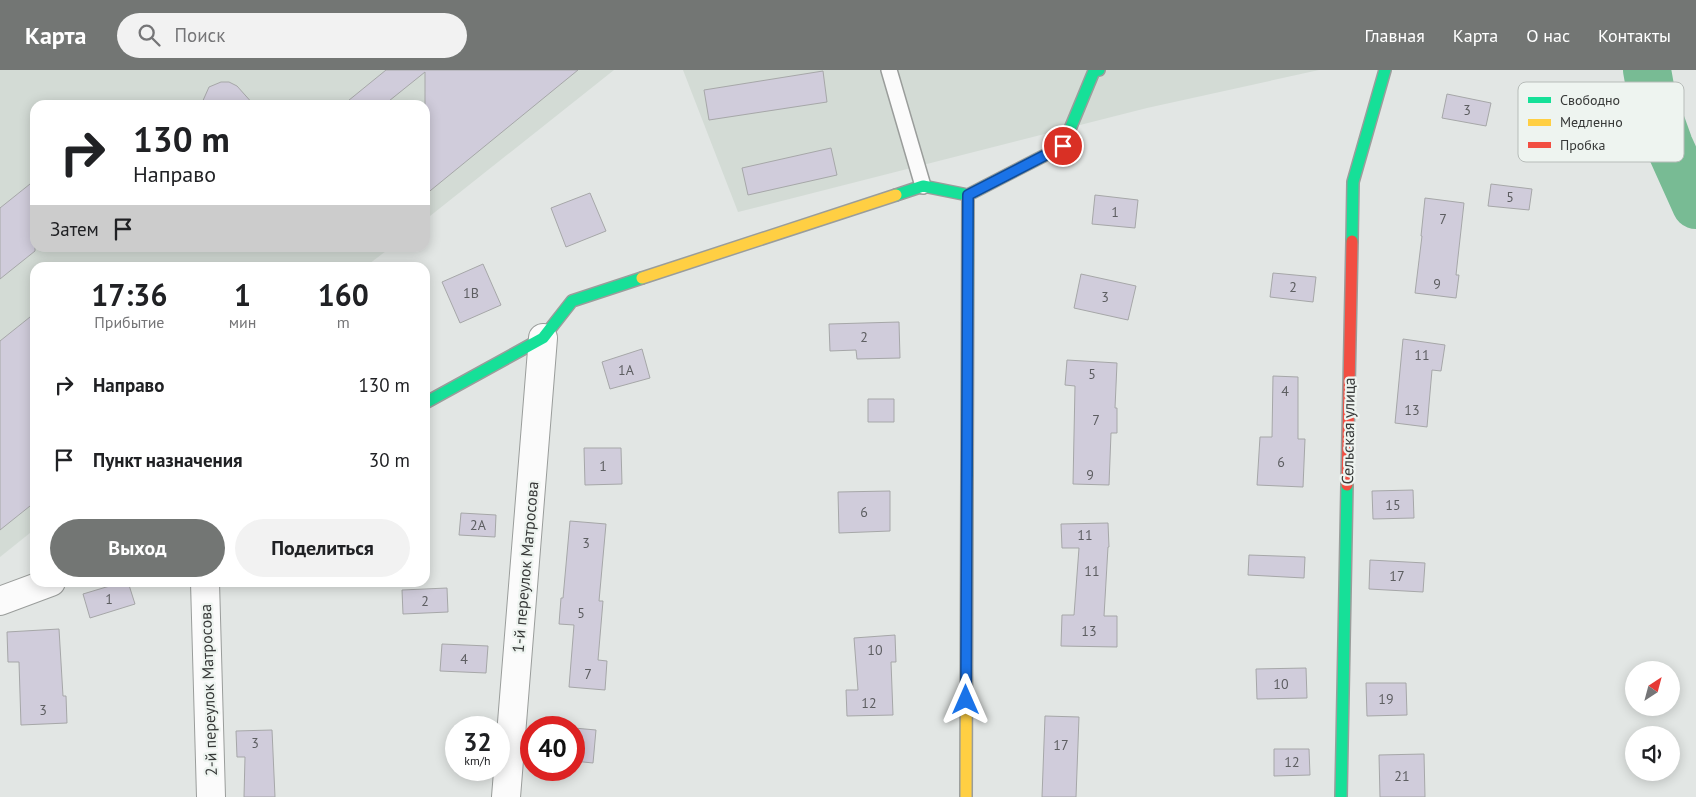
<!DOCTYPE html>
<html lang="ru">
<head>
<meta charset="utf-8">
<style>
	body { margin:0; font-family:"PT Sans",sans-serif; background:#f2f2f2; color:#202124; height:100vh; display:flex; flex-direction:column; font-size:19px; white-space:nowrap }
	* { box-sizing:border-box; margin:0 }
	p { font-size:16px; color:#757577 }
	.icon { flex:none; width:28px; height:28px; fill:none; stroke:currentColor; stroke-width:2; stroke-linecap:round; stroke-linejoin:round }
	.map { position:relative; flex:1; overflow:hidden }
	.drawer { position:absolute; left:30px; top:192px; width:400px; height:325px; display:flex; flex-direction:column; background:#fff; border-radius:15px; box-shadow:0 2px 12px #0003 }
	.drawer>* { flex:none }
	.guide { position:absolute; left:30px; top:30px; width:400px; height:152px; border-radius:15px; box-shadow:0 2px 12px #0003; background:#fff; color:#202124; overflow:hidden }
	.needle { width:32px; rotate:36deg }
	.tools { position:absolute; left:1625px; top:591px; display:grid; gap:10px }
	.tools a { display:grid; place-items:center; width:55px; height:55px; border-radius:50%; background:#fff; box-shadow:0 2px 12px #0003; font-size:25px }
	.speed { position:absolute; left:445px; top:646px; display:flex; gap:10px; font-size:25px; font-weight:700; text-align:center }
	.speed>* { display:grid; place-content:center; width:65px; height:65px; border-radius:50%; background:#fff; box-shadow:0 2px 12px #0003; line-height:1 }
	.speed small { font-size:12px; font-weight:400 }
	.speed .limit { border:8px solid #d22; background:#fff; color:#111 }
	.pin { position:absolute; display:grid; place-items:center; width:42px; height:42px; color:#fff; margin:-21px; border:2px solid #fff; border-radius:50%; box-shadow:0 1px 5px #0007 }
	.me { position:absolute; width:55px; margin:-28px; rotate:0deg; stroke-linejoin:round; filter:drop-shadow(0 0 4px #0008) }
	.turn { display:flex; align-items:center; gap:18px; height:105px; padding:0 20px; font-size:22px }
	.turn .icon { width:65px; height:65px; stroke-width:2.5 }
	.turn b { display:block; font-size:35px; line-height:42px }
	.then { display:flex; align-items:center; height:48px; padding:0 20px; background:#0003; gap:10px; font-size:19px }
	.eta { display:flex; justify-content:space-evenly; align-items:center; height:85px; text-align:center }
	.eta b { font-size:30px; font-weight:600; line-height:35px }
	.action { display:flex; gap:10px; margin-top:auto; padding:10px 20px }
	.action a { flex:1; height:58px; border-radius:30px; background:#737674; color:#fff; font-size:20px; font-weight:600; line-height:58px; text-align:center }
	.action a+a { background:#f2f2f2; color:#202124 }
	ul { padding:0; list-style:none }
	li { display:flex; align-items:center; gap:15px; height:75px; padding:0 20px }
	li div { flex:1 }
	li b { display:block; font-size:19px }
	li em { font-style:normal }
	header { display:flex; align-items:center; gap:30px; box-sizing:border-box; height:70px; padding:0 25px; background:#737674; color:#fff }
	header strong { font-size:24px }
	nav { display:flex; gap:28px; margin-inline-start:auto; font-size:18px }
	.search { width:350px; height:45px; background:#f2f2f2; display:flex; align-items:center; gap:12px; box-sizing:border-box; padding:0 18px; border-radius:28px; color:#757577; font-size:19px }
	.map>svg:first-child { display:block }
	.built { fill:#d3dbd5 }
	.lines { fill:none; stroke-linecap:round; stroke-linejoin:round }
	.river { stroke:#78bb94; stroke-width:48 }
	.building { fill:#d0ccdb; stroke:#a6a7a8 }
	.lane-casing { stroke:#9a9d9b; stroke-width:18 }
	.street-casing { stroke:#9a9d9b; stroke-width:30 }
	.fast-casing { stroke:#9a9d9b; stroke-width:14 }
	.slow-casing { stroke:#9a9d9b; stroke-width:14 }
	.jam-casing { stroke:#9a9d9b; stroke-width:14 }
	.lane { stroke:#fbfbfb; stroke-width:15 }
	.street { stroke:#fbfbfb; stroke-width:28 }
	.fast { stroke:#16e098; stroke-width:11 }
	.slow { stroke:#ffcf43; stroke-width:11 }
	.jam { stroke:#f24e42; stroke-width:11 }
	.route-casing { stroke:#114b97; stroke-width:12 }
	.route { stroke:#1a73e8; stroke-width:9 }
	.labels { text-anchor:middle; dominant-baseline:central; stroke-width:4.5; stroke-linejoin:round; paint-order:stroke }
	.number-label { font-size:14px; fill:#5d5e61 }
	.street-label { font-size:16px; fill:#373938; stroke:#eef4f0 }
	.key { fill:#eef4f0; stroke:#b7bcb9; stroke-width:1 }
	.key-label { font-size:14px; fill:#373938 }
</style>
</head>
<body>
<header>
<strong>Карта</strong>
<div class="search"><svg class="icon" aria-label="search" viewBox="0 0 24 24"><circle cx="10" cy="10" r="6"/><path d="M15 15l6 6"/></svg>Поиск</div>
<nav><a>Главная</a><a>Карта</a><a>О нас</a><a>Контакты</a></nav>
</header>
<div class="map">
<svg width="1696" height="727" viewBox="0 0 1696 727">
	<rect width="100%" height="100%" fill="#e2e6e4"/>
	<path class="built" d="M0 0H614L425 150V35H35V178H390L365 197 35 198V459L0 487Z
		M683 0H1319L1147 38 738 142Z"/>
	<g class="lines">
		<path class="river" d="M1647 0 1652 28 1669 75 1696 135"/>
	</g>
	<path class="building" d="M386 0H578L425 125V2L384 35H343Z
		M823 1 827 32 709 50 704 20Z
		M221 12H229L237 16 254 35H201L209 17Z
		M1447 24 1491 33 1486 56 1442 48Z
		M831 78 837 105 748 125 742 98Z
		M35 110V181L0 209V138Z
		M1491 114 1532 119 1529 140 1488 136Z
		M590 123 606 161 566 177 551 138Z
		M1095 125 1138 130 1135 158 1092 154Z
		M1425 128 1464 133 1456 205H1459L1456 228 1415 223 1422 166H1421Z
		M483 194 501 235 460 253 442 212Z
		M1273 203 1316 207 1313 232 1270 227Z
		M1081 204 1136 216 1128 250 1074 238Z
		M35 243V432L0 460V271Z
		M899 252 900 288 857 289 856 280 830 281 829 254Z
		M1403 269 1445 275 1441 301 1432 300 1427 357 1395 353Z
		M642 279 650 308 610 319 602 292Z
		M1067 290 1117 293 1115 338H1117V363H1111L1109 415 1073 414 1075 316 1065 315Z
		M1273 306 1298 307V369H1305L1303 417 1257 415 1260 367H1272Z
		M868 329H894V352H868Z
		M584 378H621L622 414 585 415Z
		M1413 420 1414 448 1373 449 1372 421Z
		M890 421V461L839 463 838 422Z
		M461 443 496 445 495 467 459 465Z
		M570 451 606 454 599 531H603L598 590 607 591 605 620 569 617 574 555 559 554 561 528H563Z
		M1108 453 1109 477H1108L1104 546H1117V577L1061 576 1062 545H1074L1079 478H1062L1061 454Z
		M1249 485 1305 487 1304 508 1248 505Z
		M1370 490 1425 493 1423 522 1369 519Z
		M123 512H128L135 534 90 548 83 524Z
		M447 518 448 542 403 544 402 520Z
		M59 559 63 626H66L67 653 21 655 19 592H8L7 562Z
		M895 565 896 592H891L893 645 847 646 846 620H858L854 568Z
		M442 574 488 576 486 603 440 601Z
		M1306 598 1307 628 1257 629 1256 599Z
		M1366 613H1406L1407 645 1367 646Z
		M1045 646 1079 647 1076 727H1042Z
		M574 658 596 660 593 693 574 691Z
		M272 660 275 727H244L245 687H237L236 661Z
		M1274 679H1309L1310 705 1274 706Z
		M1424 684 1425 727H1380L1379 685Z"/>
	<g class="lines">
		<defs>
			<path id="lane" d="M889 0 923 116"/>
			<path id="street" d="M205 512 211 727
				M0 531 51 512
				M506 727 543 268"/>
			<path id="fast" d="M896 125 923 116 968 125 1063 76 1094 1 1099 0
				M1352 171 1353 112 1385 0
				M425 333 543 268 572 231 642 208
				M967 408 968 125
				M1341 727 1347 415"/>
			<path id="slow" d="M642 208 896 125
				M966 727 967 408"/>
			<path id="jam" d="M1347 415 1352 171"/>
		</defs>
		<use href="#lane" class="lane-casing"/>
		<use href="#street" class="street-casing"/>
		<use href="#fast" class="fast-casing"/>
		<use href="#slow" class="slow-casing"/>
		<use href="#jam" class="jam-casing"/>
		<use href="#lane" class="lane"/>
		<use href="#street" class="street"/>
		<use href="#fast" class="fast"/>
		<use href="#slow" class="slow"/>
		<use href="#jam" class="jam"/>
	</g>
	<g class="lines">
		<defs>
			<path id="route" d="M966 630 968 125 1063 76"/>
		</defs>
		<use href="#route" class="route-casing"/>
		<use href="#route" class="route"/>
	</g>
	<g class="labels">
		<g class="number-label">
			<text x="1467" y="40">3</text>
			<text x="1510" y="127">5</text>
			<text x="1115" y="142">1</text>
			<text x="1443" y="149">7</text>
			<text x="1437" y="214">9</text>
			<text x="1293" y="217">2</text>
			<text x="471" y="223">1В</text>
			<text x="1105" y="227">3</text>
			<text x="864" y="267">2</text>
			<text x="1422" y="285">11</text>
			<text x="626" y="300">1А</text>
			<text x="1092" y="304">5</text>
			<text x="1285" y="321">4</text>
			<text x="1412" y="340">13</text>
			<text x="1096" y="350">7</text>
			<text x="1281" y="392">6</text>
			<text x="603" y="396">1</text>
			<text x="1090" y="405">9</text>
			<text x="1393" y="435">15</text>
			<text x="864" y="442">6</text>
			<text x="478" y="455">2А</text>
			<text x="1085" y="465">11</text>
			<text x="586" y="473">3</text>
			<text x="1092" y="501">11</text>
			<text x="1397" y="506">17</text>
			<text x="109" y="529">1</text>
			<text x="425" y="531">2</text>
			<text x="581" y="543">5</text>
			<text x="1089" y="561">13</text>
			<text x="875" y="580">10</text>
			<text x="464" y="589">4</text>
			<text x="588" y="604">7</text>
			<text x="1281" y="614">10</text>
			<text x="1386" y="629">19</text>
			<text x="869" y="633">12</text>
			<text x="43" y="640">3</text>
			<text x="255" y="673">3</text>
			<text x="1061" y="675">17</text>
			<text x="1292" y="692">12</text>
			<text x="1402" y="706">21</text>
		</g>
		<g class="street-label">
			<text transform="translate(1348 361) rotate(-89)">Сельская улица</text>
			<text transform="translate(525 497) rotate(-85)">1-й переулок Матросова</text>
			<text transform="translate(208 620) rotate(-92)">2-й переулок Матросова</text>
		</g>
	</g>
	<rect x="1518" y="12" width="166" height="80" rx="8" class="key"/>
	<rect x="1528" y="27" width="23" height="6" fill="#16e098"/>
	<rect x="1528" y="49" width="23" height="7" fill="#ffcf43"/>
	<rect x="1528" y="72" width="23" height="6" fill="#f24e42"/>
	<g class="key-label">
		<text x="1560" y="35">Свободно</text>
		<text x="1560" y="57">Медленно</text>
		<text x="1560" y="80">Пробка</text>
	</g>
</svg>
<div class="tools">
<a><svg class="needle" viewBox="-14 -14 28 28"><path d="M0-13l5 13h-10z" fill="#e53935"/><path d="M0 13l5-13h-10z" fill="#757577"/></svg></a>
<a><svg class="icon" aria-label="sound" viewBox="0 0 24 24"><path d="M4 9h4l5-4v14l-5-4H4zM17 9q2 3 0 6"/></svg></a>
</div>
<div class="speed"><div>32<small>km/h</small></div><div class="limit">40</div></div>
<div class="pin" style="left:1063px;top:76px;background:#d93025"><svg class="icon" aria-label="arrive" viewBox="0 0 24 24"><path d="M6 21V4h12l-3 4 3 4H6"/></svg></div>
<svg class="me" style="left:966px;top:630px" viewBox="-20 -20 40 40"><path d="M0-17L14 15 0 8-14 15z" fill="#1a73e8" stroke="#fff" stroke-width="4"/></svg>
<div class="guide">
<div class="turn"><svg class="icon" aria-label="right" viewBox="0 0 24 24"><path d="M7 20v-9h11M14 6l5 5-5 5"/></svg><div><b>130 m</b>Направо</div></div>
<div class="then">Затем<svg class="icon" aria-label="arrive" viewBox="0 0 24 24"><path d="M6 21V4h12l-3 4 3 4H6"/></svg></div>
</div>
<section class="drawer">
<div class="eta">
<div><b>17:36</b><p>Прибытие</p></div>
<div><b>1</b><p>мин</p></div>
<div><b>160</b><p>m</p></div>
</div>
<ul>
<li><svg class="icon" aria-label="right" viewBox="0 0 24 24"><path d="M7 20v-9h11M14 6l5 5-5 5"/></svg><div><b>Направо</b></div><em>130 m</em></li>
<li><svg class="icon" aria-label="arrive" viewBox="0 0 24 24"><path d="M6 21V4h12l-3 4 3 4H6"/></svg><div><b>Пункт назначения</b></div><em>30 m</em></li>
</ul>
<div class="action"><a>Выход</a><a>Поделиться</a></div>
</section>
</div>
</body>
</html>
